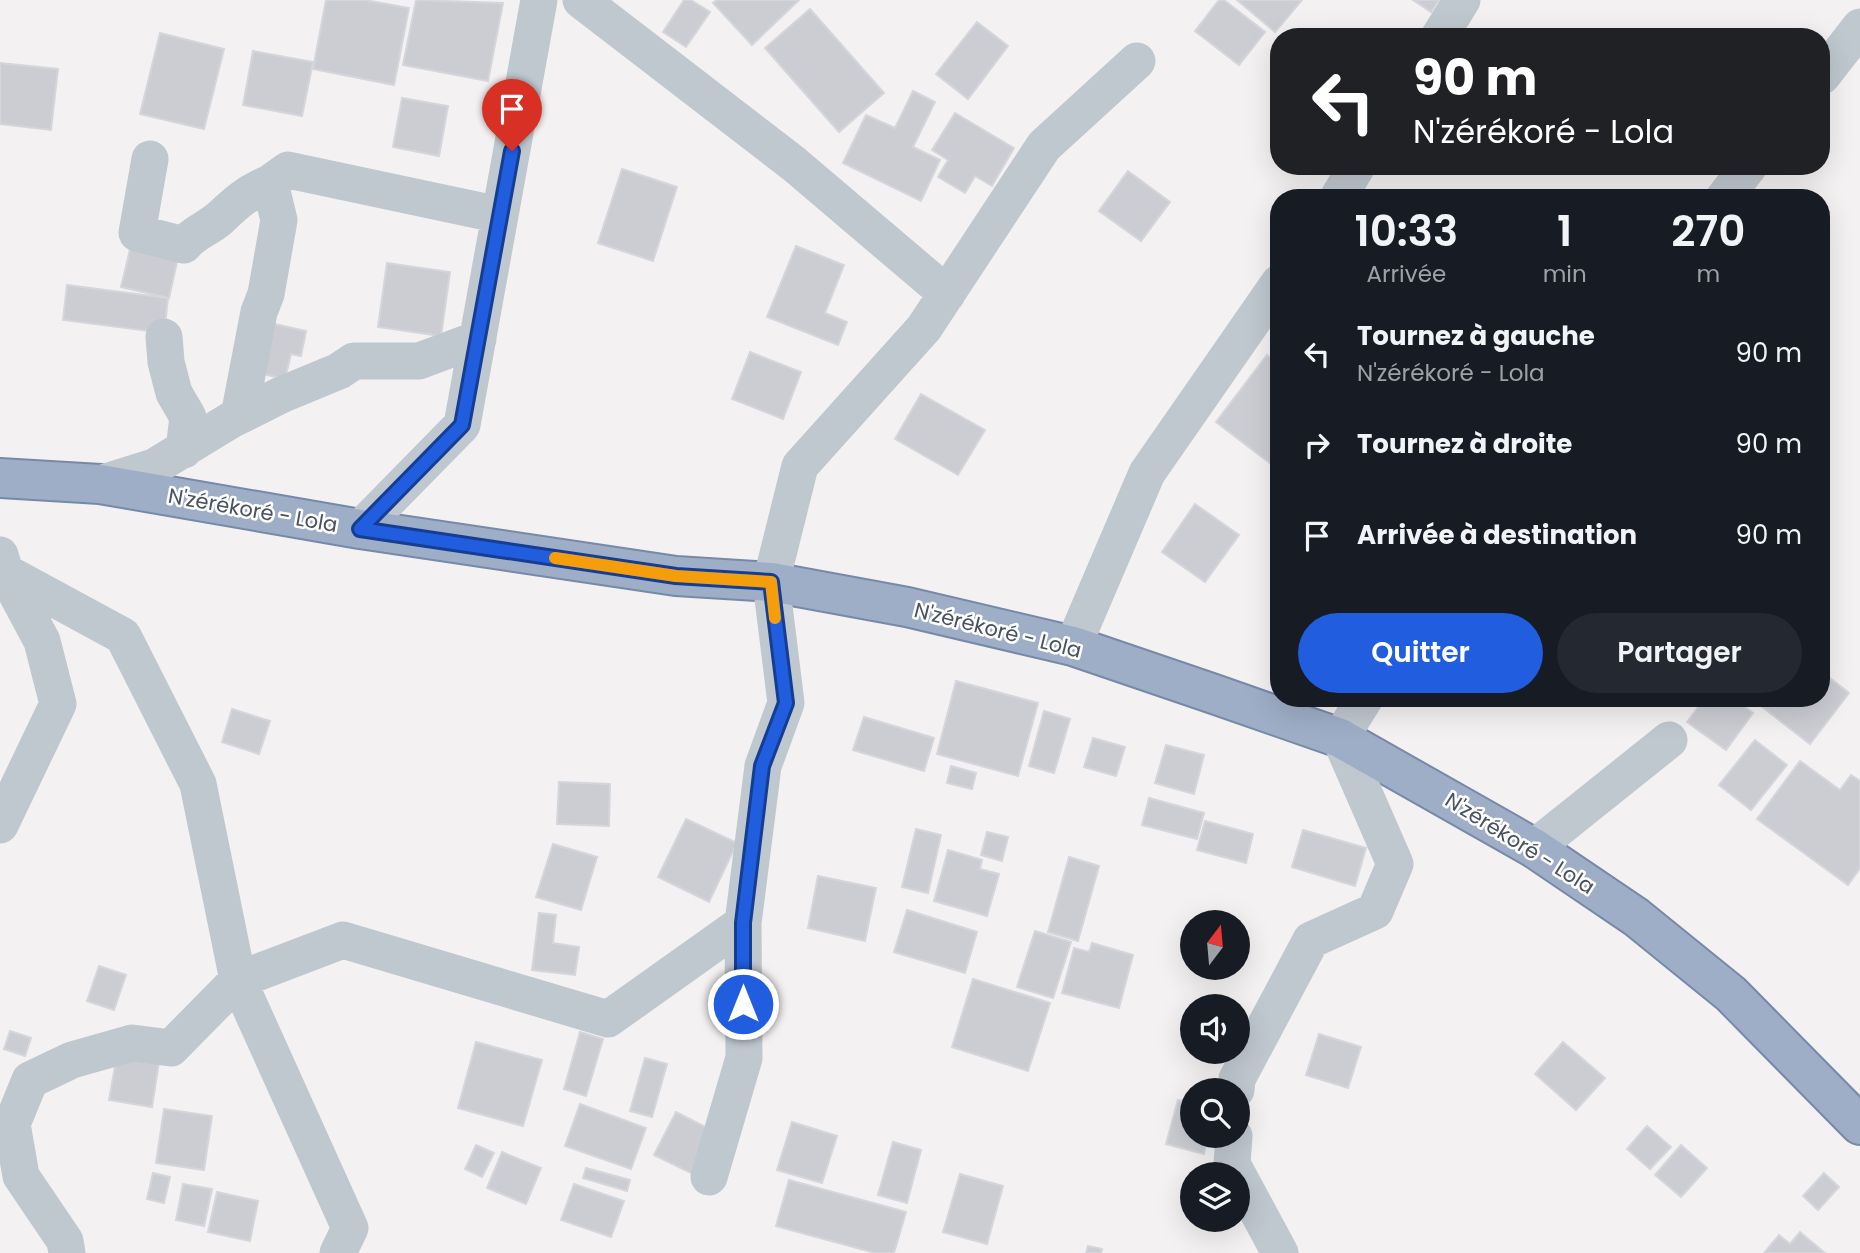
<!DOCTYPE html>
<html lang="fr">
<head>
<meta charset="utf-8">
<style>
	body { margin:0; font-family:Poppins,sans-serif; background:#242831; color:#f1f3f6; height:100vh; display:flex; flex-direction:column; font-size:26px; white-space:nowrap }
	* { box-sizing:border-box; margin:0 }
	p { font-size:23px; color:#9ea1a6 }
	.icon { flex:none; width:38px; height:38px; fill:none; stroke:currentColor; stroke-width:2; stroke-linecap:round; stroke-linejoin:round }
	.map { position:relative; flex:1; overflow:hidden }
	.side { position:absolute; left:1270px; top:189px; width:560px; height:518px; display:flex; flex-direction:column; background:#171b24; border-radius:28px; box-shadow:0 7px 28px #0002 }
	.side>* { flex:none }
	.guide { position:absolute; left:1270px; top:28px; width:560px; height:147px; border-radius:28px; box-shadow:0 7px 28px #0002; background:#202124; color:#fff; overflow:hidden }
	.needle { width:46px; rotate:16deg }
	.controls { position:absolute; left:1180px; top:910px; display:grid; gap:14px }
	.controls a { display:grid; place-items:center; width:70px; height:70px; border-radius:50%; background:#171b24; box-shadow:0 7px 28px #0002; font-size:35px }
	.pin { position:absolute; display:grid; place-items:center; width:60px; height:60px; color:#fff; margin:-72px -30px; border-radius:50% 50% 50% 0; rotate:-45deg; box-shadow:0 0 7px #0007 }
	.pin .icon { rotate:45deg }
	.me { position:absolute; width:77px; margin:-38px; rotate:0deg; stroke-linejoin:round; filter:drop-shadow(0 0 5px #0008) }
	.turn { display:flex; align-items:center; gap:24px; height:147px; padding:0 28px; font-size:32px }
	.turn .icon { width:91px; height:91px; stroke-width:2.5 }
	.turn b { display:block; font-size:49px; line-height:60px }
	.eta { display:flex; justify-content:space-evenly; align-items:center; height:119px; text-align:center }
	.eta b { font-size:42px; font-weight:600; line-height:49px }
	.button { display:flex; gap:14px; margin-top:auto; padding:14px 28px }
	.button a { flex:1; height:80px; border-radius:42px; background:#205edf; color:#fff; font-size:28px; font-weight:600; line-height:80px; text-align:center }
	.button a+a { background:#242831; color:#f1f3f6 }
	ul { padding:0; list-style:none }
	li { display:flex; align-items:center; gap:21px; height:91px; padding:0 28px }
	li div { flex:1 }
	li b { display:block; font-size:26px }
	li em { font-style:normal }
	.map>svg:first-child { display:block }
	.building { fill:#cbcdd3; stroke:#d5d6dc; stroke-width:2 }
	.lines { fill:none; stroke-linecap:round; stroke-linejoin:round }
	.trunk-casing { stroke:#7689a9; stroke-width:42 }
	.minor { stroke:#bfc7cf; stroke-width:37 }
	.trunk { stroke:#9eaec6; stroke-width:38 }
	.route-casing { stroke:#153d91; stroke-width:18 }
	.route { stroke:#205edf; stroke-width:12 }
	.slow { stroke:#f59e0b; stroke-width:12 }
	.labels { text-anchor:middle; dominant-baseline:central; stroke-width:5; stroke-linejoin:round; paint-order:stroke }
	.street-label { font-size:21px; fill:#49525e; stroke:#fff }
</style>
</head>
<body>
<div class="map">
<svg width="1860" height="1253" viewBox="0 0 1860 1253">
	<rect width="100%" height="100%" fill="#f3f1f1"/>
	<path class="building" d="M326 0H365L409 8 394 85 313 69Z
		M416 0 503 3 488 81 403 65Z
		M684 0H691L710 12 686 47 663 32Z
		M717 0H799L752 45 713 3Z
		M1219 0H1224L1265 32 1239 65 1195 31Z
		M1237 0H1302L1275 32Z
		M1413 0H1439L1431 12Z
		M810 9 884 93 839 132 765 48Z
		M977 22 1008 46 968 99 936 74Z
		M160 33 224 49 204 129 140 114Z
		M253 51 313 62 302 116 243 105Z
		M0 63 58 69 51 130 0 124Z
		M913 91 935 102 913 147 940 160 921 201 843 163 866 115 895 128Z
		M402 98 448 106 439 156 393 147Z
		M955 113 1014 148 992 186 975 176 965 193 938 177 948 160 932 150Z
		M622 169 677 187 653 261 598 243Z
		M1128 171 1170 202 1141 241 1099 211Z
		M133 237 180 249 169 298 121 287Z
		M796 246 844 265 825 313 847 322 838 345 767 317Z
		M387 263 450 272 441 336 378 327Z
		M67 285 168 298 164 333 63 320Z
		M261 321 306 331 301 356 291 354 285 379 249 371Z
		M750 352 801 372 783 419 732 399Z
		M1267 355 1279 364V470L1216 422Z
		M921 394 985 430 958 475 895 439Z
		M1195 504 1239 535 1205 582 1162 552Z
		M1822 672 1849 693 1810 744 1761 706 1767 698H1822Z
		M956 681 1038 703 1018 776 937 754Z
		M1705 698H1733L1753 713 1726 750 1687 722Z
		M232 709 270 721 259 754 222 742Z
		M1044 711 1070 719 1054 773 1029 766Z
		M864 717 934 738 924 771 853 750Z
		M1093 738 1125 747 1116 776 1084 767Z
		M1755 740 1787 765 1751 810 1719 785Z
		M1166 745 1204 755 1194 794 1155 783Z
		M1800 761 1840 790 1851 775 1860 781V868L1848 885 1757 819Z
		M951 766 976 773 972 789 947 783Z
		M559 782 610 784 609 826 557 824Z
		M1149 798 1204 813 1197 839 1142 825Z
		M686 819 737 843 709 902 658 877Z
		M1205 821 1253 834 1246 863 1197 850Z
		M916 829 941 835 928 893 902 887Z
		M1303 830 1366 848 1355 886 1292 867Z
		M987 832 1008 837 1002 861 981 855Z
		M553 844 597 857 581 910 536 897Z
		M948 850 982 860 980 869 999 874 987 916 934 901Z
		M1069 857 1099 866 1078 941 1048 932Z
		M818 876 876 888 865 941 808 928Z
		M907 910 977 932 965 973 894 952Z
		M539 913 556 915 553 943 579 947 575 975 532 970Z
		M1035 931 1071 942 1053 998 1017 987Z
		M1092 943 1133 955 1119 1008 1062 993 1074 948 1089 952Z
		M99 966 126 975 114 1010 87 1001Z
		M973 979 1050 1003 1028 1071 952 1047Z
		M10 1031 31 1038 25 1056 4 1049Z
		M580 1032 603 1039 586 1096 564 1089Z
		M1319 1034 1361 1047 1348 1088 1306 1075Z
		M476 1042 542 1060 523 1126 458 1108Z
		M1563 1042 1605 1078 1576 1110 1535 1074Z
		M117 1055 159 1062 152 1107 109 1100Z
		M645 1058 667 1064 652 1117 630 1111Z
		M1178 1100 1192 1104V1136H1208L1204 1154 1166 1144Z
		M580 1104 646 1128 631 1169 565 1146Z
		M164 1109 212 1116 204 1170 156 1163Z
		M676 1112 715 1132 693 1174 654 1155Z
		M792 1122 837 1136 822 1183 777 1170Z
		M1647 1126 1671 1147 1650 1169 1627 1149Z
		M893 1142 921 1150 907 1203 878 1195Z
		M476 1145 494 1153 482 1177 465 1169Z
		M1681 1145 1707 1168 1681 1197 1655 1175Z
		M502 1152 541 1168 526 1204 487 1188Z
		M586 1168 630 1180 627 1191 583 1178Z
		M153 1173 170 1177 164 1203 147 1199Z
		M1824 1173 1839 1187 1818 1210 1803 1196Z
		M960 1174 1003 1186 987 1244 943 1232Z
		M789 1180 906 1212 894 1253H875L776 1226Z
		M183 1184 212 1189 204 1226 176 1220Z
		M574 1184 624 1201 611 1237 561 1220Z
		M217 1192 258 1201 250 1241 208 1232Z
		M1800 1232 1825 1253H1764L1779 1235 1790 1244Z
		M1088 1246 1102 1249 1101 1253H1086Z"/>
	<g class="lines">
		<defs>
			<path id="trunk" d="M0 478 100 484 360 529 676 576 771 582 907 607 1073 646 1214 694 1340 738 1534 848 1636 917 1731 994 1860 1125"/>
		</defs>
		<use href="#trunk" class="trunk-casing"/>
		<path class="minor" d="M581 0 794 164 947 294
			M1439 37 1462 0
			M1822 76 1860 27
			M150 159 137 233 184 245C194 232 208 229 220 218 238 201 247 193 270 183L279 220 266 294 259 312 239 416
			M270 183 288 170 500 215
			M1338 198 1357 166
			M1724 198 1749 166
			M164 337 166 362 174 393 188 417 184 450
			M100 484 154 467 231 420 281 395 339 371 354 361H419L478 339
			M360 529 462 425 539 0
			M0 555 5 572 123 636 198 784 238 980 350 1228 338 1253
			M1073 646 1147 473 1279 283
			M0 825 58 704 42 641 5 572
			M1534 848 1669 740
			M1236 1090 1237 1079 1311 940 1375 911 1395 864 1340 738 1365 698
			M1234 1136 1232 1164 1280 1253
			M709 1177 744 1058 743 923
			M67 1253 65 1241 21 1176 12 1124 30 1080 72 1060 132 1043 171 1048 238 980 343 940 608 1019 743 923 763 766 786 703 771 582 800 466 924 328 1044 146 1137 61"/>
		<use href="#trunk" class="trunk"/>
	</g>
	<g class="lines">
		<defs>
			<path id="route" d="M512 151 462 425 360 529 676 576 771 582 786 703 762 766 743 923V1004"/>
		</defs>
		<use href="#route" class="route-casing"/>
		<use href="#route" class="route"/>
		<path class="slow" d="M555 558 676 576 771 582 775 618"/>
	</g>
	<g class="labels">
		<g class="street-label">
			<text transform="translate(253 510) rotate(10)">N'zérékoré - Lola</text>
			<text transform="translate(998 630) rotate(14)">N'zérékoré - Lola</text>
			<text transform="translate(1520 843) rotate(32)">N'zérékoré - Lola</text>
		</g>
	</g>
</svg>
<div class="controls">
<a><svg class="needle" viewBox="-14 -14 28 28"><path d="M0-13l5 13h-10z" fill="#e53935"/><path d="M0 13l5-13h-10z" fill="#9ea1a6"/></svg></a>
<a><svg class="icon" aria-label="sound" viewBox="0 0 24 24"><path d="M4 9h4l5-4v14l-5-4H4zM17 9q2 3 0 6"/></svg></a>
<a><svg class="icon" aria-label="search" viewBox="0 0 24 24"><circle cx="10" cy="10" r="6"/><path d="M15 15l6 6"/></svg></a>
<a><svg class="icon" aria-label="layers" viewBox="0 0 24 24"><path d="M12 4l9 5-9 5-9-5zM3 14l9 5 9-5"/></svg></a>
</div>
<div class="pin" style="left:512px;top:151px;background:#d93025"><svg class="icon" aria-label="arrive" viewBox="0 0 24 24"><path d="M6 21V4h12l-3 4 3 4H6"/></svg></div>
<svg class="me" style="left:743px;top:1004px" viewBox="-20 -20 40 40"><circle r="17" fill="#205edf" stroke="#fff" stroke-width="3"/><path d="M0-11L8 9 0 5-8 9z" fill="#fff"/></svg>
<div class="guide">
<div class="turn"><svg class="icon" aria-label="left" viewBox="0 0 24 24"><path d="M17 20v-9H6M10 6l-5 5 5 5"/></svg><div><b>90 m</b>N'zérékoré - Lola</div></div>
</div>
<section class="side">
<div class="eta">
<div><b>10:33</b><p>Arrivée</p></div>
<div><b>1</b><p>min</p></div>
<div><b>270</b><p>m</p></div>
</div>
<ul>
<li><svg class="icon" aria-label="left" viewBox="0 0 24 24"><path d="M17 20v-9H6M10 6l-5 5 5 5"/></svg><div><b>Tournez à gauche</b><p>N'zérékoré - Lola</p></div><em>90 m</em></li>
<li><svg class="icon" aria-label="right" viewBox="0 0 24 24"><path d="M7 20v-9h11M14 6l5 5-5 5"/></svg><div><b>Tournez à droite</b></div><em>90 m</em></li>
<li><svg class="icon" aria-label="arrive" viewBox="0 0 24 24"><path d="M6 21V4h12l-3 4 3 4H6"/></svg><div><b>Arrivée à destination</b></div><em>90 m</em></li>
</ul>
<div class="button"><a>Quitter</a><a>Partager</a></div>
</section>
</div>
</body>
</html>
